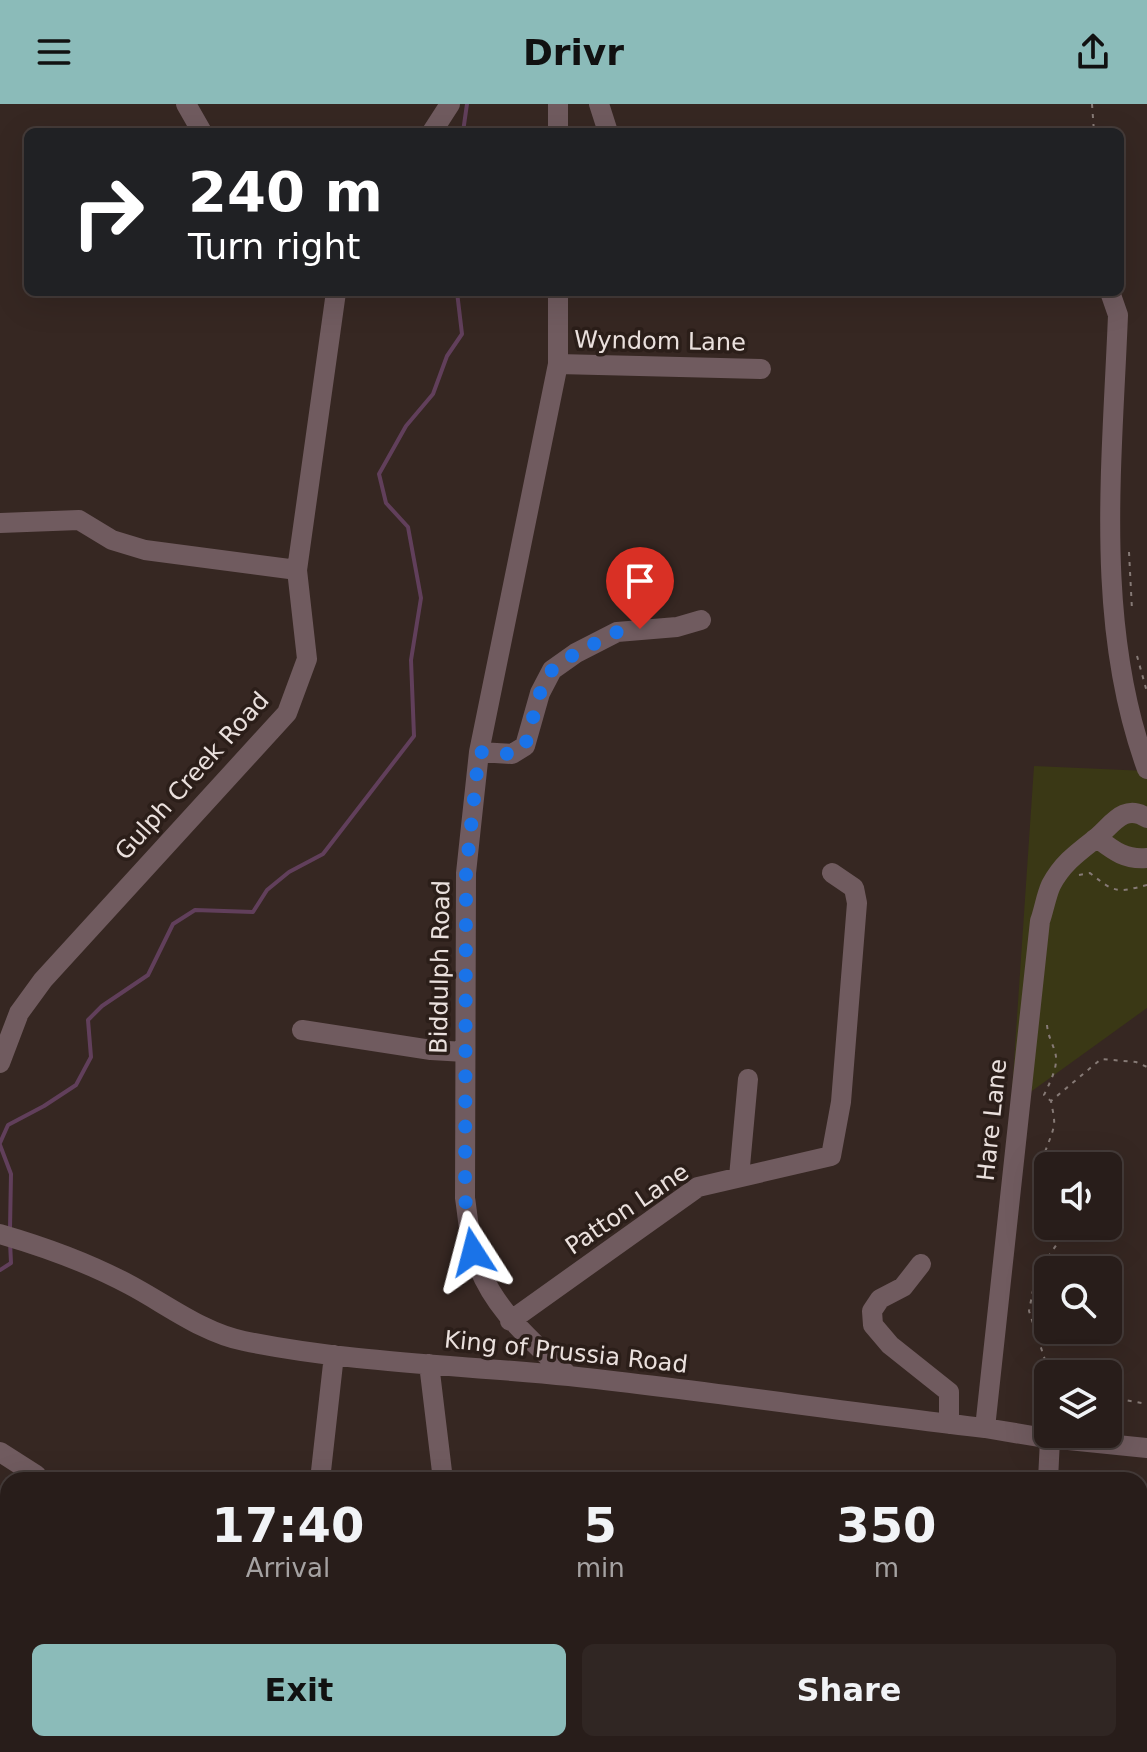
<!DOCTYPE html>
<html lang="en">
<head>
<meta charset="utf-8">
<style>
	body { margin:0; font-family:"DejaVu Sans",sans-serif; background:#302623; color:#f1f3f6; height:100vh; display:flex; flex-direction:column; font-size:30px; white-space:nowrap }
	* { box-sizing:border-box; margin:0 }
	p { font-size:26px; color:#a5a2a2 }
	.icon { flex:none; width:44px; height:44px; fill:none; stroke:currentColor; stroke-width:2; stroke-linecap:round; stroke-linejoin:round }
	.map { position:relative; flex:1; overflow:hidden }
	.details { position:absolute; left:0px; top:1368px; width:1148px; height:280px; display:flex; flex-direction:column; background:#281d1a; border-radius:24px 24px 0 0; box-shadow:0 8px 32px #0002,0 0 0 2px #443b39 }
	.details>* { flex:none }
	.guide { position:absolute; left:24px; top:24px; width:1100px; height:168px; border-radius:12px; box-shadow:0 8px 32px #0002,0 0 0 2px #443b39; background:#202124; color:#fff; overflow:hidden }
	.controls { position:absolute; left:1034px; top:1048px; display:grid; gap:16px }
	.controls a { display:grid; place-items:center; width:88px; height:88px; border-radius:12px; background:#281d1a; box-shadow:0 8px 32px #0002,0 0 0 2px #443b39; font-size:40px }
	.pin { position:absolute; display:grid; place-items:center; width:68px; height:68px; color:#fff; margin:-82px -34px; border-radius:50% 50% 50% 0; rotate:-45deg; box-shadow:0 0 8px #0007 }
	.pin .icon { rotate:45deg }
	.me { position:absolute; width:88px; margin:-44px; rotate:351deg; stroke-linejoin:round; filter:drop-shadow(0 0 6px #0008) }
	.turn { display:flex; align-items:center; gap:28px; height:168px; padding:0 32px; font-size:36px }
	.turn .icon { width:104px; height:104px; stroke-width:2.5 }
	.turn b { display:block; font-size:56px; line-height:68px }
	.eta { display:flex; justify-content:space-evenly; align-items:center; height:136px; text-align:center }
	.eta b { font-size:48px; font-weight:800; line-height:56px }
	.action { display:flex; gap:16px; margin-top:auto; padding:16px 32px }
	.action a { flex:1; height:92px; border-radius:12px; background:#8bbbb9; color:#111; font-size:32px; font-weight:800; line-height:92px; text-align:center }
	.action a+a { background:#302623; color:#f1f3f6 }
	header { display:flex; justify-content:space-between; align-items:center; height:104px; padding:0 32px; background:#8bbbb9; color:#111; font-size:36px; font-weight:800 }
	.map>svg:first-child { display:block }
	.green { fill:#3a3815 }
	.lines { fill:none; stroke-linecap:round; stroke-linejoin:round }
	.stream { stroke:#613f5b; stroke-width:4 }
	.path { stroke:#867a76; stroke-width:2; stroke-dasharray:4 6; stroke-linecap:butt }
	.minor { stroke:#705b5f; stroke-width:20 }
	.route { stroke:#1a73e8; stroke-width:14; stroke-dasharray:0 25.2 }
	.labels { text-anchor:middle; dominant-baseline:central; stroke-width:7; stroke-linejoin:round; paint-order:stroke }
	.street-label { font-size:24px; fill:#eae0dd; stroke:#2b1e19 }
</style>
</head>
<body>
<header><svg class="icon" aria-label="menu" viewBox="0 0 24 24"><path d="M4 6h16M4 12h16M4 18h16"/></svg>Drivr<svg class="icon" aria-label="share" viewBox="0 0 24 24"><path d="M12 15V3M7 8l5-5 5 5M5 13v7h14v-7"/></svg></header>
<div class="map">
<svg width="1147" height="1648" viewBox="0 0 1147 1648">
	<rect width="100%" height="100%" fill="#362722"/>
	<path class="green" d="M1034 662 1147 667V904L1011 1002Z"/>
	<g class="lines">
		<path class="stream" d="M463 28 467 0
			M0 1039 8 1021 44 1002 76 981 91 953 88 916 102 902 148 871 173 820 195 806 253 808 267 786 289 768 323 750 414 632 411 556 421 494 408 423 386 399 379 370 406 322 433 290 447 252 462 230 457 188
			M0 1041 11 1070 10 1125
			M0 1166 11 1159 10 1138"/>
		<path class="path" d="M1092 0 1094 28
			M1129 448 1132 506
			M1137 552 1147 588
			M1079 771 1090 769C1115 789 1116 789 1147 781
			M1047 921C1048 934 1055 943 1056 953 1057 966 1049 980 1044 991L1051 997
			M1048 1095C1030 1066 1047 1050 1054 1022 1055 1014 1052 1004 1051 997L1101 955 1136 958 1147 963
			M1058 1122 1057 1140 1044 1159 1034 1181 1029 1207 1046 1259 1058 1270
			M1108 1293 1147 1300"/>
		<path class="minor" d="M186 0 202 28
			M558 0V28
			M599 0 608 28
			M432 28 450 0
			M558 188V260L479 648 466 769 465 1094C468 1113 469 1133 474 1150 490 1203 530 1235 569 1272
			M1110 188 1118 211C1112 362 1094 521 1147 665
			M558 260 761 265
			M0 419 79 416 112 436 145 446 297 466
			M479 648 512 650 525 642 540 589 552 566 576 549 617 528 677 523 701 516
			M1097 734C1114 747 1125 756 1147 754
			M302 926 431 946 465 948
			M0 959 19 909 43 876 287 609 307 555 297 466 336 188
			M739 1073 748 975
			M0 1130C45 1143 89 1159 130 1181 166 1200 203 1229 244 1237 351 1259 461 1261 569 1272 708 1287 846 1308 985 1324L1039 1333 1147 1344
			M921 1160 903 1183 880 1195 872 1207 873 1221 890 1241 949 1288V1320
			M510 1217 698 1083 831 1052 841 998 857 799 854 784 832 769
			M429 1260 443 1376
			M985 1324 1040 817C1044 806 1046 792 1051 781 1062 760 1077 749 1095 735 1111 723 1123 698 1147 714
			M0 1348 36 1371 38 1376
			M320 1376 334 1251
			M1048 1376 1050 1335
			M1094 1640 1121 1648
			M27 1648 30 1640
			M67 1648 69 1640"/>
	</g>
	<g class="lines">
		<path class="route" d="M473 1148 465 1094 466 801V769L479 648 512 650 525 642 540 589 552 566 576 549 617 528 640 525"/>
	</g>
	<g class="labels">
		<g class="street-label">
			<text transform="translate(660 237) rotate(1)">Wyndom Lane</text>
			<text transform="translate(192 672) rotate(-48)">Gulph Creek Road</text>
			<text transform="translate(440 863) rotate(-89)">Biddulph Road</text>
			<text transform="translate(992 1016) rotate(-84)">Hare Lane</text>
			<text transform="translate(627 1105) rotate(-34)">Patton Lane</text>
			<text transform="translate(566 1248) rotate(6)">King of Prussia Road</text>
		</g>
	</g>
</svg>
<div class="controls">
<a><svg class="icon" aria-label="sound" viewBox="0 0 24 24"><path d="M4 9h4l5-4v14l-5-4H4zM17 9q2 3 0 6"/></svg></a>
<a><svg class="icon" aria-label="search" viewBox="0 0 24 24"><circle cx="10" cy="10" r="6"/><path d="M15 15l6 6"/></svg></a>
<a><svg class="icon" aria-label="layers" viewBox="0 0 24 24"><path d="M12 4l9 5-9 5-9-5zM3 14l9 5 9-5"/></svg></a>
</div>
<div class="pin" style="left:640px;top:525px;background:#d93025"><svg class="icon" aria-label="arrive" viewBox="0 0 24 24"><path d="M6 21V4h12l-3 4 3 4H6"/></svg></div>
<svg class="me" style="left:473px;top:1148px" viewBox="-20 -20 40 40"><path d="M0-17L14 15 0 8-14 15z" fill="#1a73e8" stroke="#fff" stroke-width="4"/></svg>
<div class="guide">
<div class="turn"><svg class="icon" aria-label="right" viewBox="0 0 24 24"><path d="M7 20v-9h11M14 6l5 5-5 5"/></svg><div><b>240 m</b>Turn right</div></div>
</div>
<section class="details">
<div class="eta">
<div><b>17:40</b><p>Arrival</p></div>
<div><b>5</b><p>min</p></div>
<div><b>350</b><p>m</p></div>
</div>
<div class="action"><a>Exit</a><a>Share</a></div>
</section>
</div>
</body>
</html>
